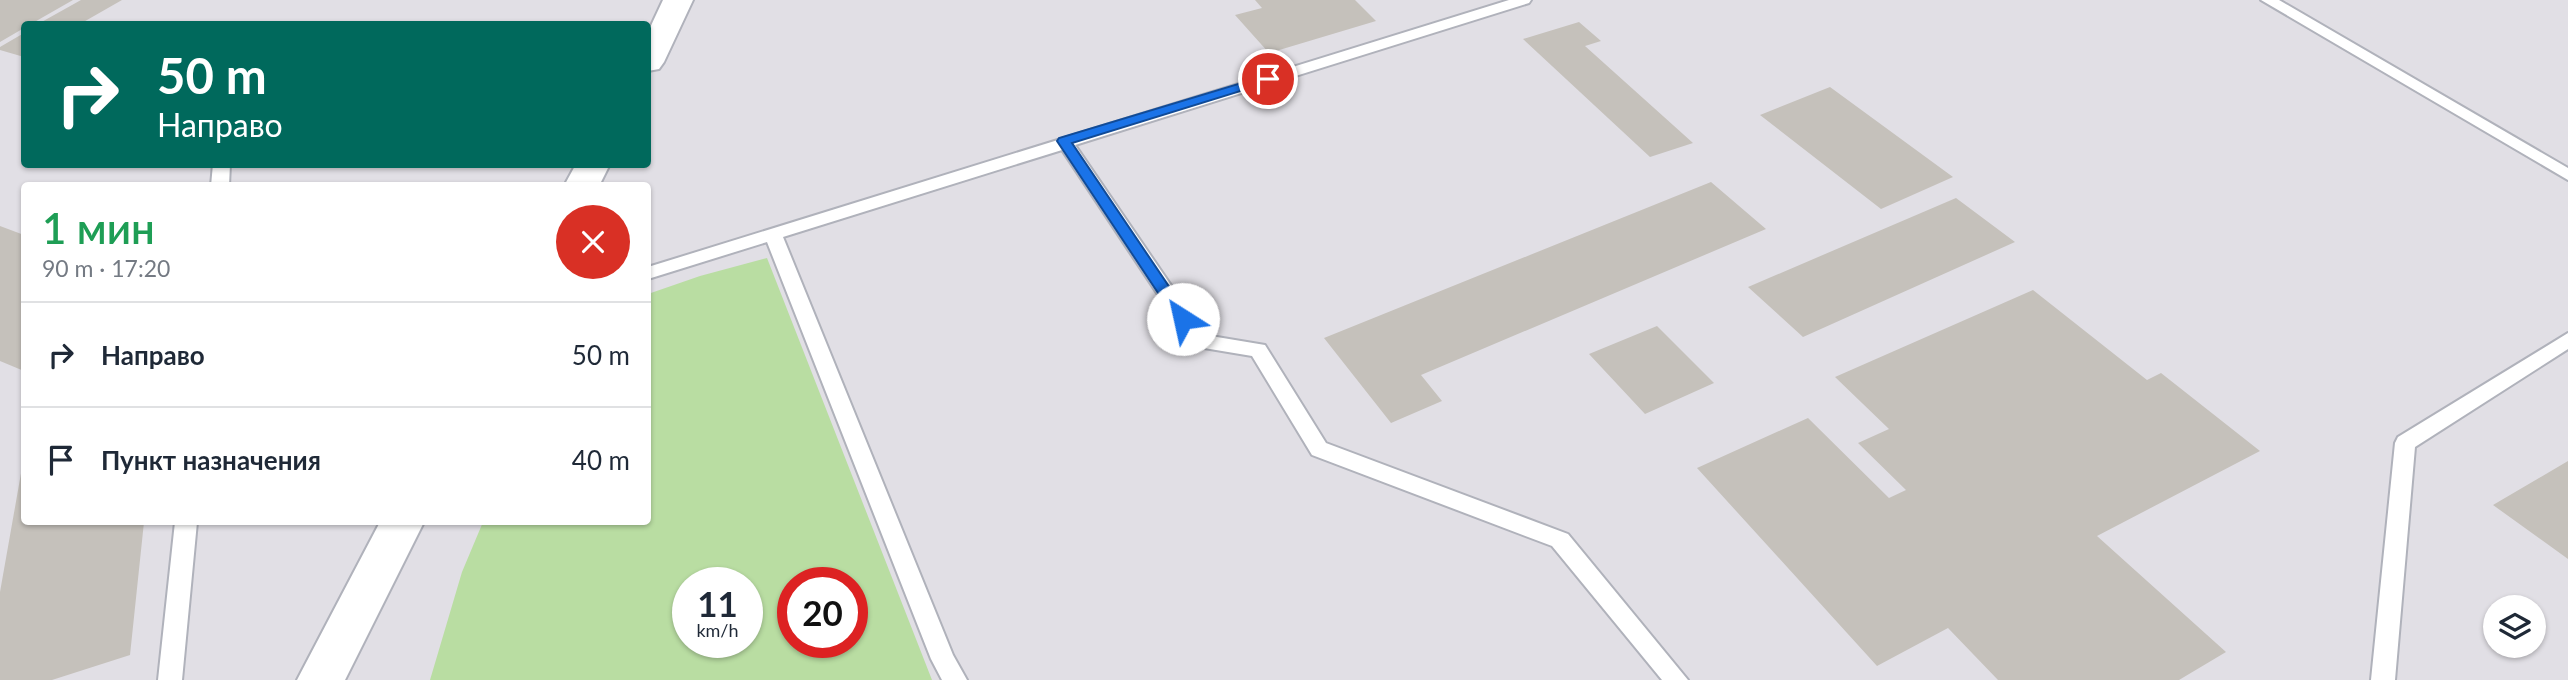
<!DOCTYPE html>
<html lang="ru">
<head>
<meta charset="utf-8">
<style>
	body { margin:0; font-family:Lato,sans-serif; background:#f6f6f7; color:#1f2937; height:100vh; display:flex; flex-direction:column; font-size:26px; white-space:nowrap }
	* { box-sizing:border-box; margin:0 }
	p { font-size:23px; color:#747a83 }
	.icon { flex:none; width:38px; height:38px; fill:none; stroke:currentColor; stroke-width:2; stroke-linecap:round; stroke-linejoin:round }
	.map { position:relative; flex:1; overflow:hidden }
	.sheet { position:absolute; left:21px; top:182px; width:630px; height:343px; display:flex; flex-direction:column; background:#fff; border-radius:7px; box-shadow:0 2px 5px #0004 }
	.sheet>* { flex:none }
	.top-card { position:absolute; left:21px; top:21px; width:630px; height:147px; border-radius:7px; box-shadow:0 2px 5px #0004; background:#00695c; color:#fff; overflow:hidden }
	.buttons { position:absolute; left:2483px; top:595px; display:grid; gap:14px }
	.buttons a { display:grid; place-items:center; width:63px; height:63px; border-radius:50%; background:#fff; box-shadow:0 2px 5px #0004; font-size:35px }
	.speed { position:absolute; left:672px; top:567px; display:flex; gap:14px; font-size:35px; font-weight:700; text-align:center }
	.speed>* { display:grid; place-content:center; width:91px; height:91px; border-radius:50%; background:#fff; box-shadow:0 2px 5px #0004; line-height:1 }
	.speed small { font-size:18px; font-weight:400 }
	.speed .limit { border:10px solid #d22; background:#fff; color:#111 }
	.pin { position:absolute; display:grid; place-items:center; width:60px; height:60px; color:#fff; margin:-30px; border:4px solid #fff; border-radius:50%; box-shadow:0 2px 7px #0007 }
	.me { position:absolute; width:77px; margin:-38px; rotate:325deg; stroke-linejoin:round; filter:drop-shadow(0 0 5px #0008) }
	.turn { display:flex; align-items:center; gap:24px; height:147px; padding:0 21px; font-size:32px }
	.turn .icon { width:91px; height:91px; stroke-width:2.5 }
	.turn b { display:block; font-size:49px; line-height:60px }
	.round { display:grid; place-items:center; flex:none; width:74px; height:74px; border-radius:37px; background:#f6f6f7 }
	.headline { display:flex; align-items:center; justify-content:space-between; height:119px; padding:0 21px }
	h1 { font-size:42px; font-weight:600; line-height:52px; color:#1e9e55 }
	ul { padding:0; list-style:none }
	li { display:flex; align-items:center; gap:21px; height:105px; padding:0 21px; border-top:2px solid #e0e1e3 }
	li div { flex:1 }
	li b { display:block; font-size:26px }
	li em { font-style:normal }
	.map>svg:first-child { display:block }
	.industrial { fill:#e1dfe5; fill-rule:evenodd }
	.green { fill:#b9dda2; fill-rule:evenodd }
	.building { fill:#c5c1bb }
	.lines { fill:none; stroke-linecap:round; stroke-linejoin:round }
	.service-casing { stroke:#b0b2bb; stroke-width:4 }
	.minor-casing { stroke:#b0b2bb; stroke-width:4 }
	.service { fill:#fff; fill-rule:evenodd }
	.minor { fill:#fff; fill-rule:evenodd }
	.route { fill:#1a73e8; stroke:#114b97; stroke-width:2 }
</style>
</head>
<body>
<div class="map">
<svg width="2568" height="680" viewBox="0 0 2568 680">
	<rect width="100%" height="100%" fill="#ece6e0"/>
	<path class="industrial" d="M0 0H2568V680H0ZM24 24H648V164H24ZM24 186H648V522H24ZM688 583H747V642H688ZM793 583H852V642H793ZM2496 607H2534V646H2496Z"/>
	<path class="green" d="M767 258 932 680H430L462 572 483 522H648V294L700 276ZM688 583H747V642H688ZM793 583H852V642H793Z"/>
	<path class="building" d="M0 0H73L31 24H24V28L0 42Z
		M81 0H122L80 24H38Z
		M1255 0H1355L1376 21 1269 53 1235 15 1262 8Z
		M1579 22 1601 41 1585 46 1693 143 1650 157 1523 39Z
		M24 33V57L0 50V47Z
		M1830 87 1953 177 1881 209 1760 115Z
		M1711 182 1766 229 1421 375 1442 401 1391 423 1324 338Z
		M1956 198 2015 242 1803 337 1748 287Z
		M0 226 24 235V371L0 361Z
		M2033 290 2147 380 2161 373 2260 451 2097 536 2226 652 2179 680H1998L1948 628 1877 666 1697 468 1808 418 1889 498 1906 490 1858 443 1889 429 1835 377Z
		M1657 326 1714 383 1645 414 1589 354Z
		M2568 461V559L2493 505Z
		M23 462 24 522H144L130 655 52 680H0V592Z"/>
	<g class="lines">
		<defs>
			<path id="service" d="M1509 0H1531L1529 3 1075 145 1205 335 1265 345 1326 443 1568 534 1688 680H1662L1552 546 1312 455 1252 356 1192 346 1062 150 783 237 953 655 967 680H942L931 659 767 242 648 279V267Z
				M2261 0H2279L2568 168V180Z
				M213 164H230L229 186H211Z
				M2568 333V349L2415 447 2395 680H2371L2395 443 2398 437Z
				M175 522H197L182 680H158Z"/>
			<path id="minor" d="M663 0H693L664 62 659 69 648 71V32Z
				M576 164H610L599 186H564Z
				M380 522H424L345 680H297Z"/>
		</defs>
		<use href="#service" class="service-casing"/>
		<use href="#minor" class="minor-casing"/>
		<use href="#service" class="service"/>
		<use href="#minor" class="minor"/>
	</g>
	<path class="route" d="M1268 75 1275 79 1273 81 1072 143 1191 319 1183 324 1178 323 1057 141 1059 138Z"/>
</svg>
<div class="buttons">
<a><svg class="icon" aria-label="layers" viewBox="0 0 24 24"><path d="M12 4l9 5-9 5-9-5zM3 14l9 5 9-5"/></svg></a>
</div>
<div class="speed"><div>11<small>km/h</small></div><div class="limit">20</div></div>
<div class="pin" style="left:1268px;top:79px;background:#d93025"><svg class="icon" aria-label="arrive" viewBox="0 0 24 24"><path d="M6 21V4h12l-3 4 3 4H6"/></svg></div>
<svg class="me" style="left:1183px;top:319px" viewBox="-20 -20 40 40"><circle r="19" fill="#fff"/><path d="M0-13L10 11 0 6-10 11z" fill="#1a73e8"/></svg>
<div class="top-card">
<div class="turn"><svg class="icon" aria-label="right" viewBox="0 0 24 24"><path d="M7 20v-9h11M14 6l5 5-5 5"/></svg><div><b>50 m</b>Направо</div></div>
</div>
<section class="sheet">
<div class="headline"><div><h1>1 мин</h1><p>90 m · 17:20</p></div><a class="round" style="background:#d93025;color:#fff"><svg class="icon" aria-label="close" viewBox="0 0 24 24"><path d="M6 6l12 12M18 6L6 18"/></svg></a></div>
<ul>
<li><svg class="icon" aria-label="right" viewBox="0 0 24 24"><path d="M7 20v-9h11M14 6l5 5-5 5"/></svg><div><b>Направо</b></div><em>50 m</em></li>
<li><svg class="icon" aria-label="arrive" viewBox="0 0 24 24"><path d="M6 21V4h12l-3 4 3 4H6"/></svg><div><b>Пункт назначения</b></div><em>40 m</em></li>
</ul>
</section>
</div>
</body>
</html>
